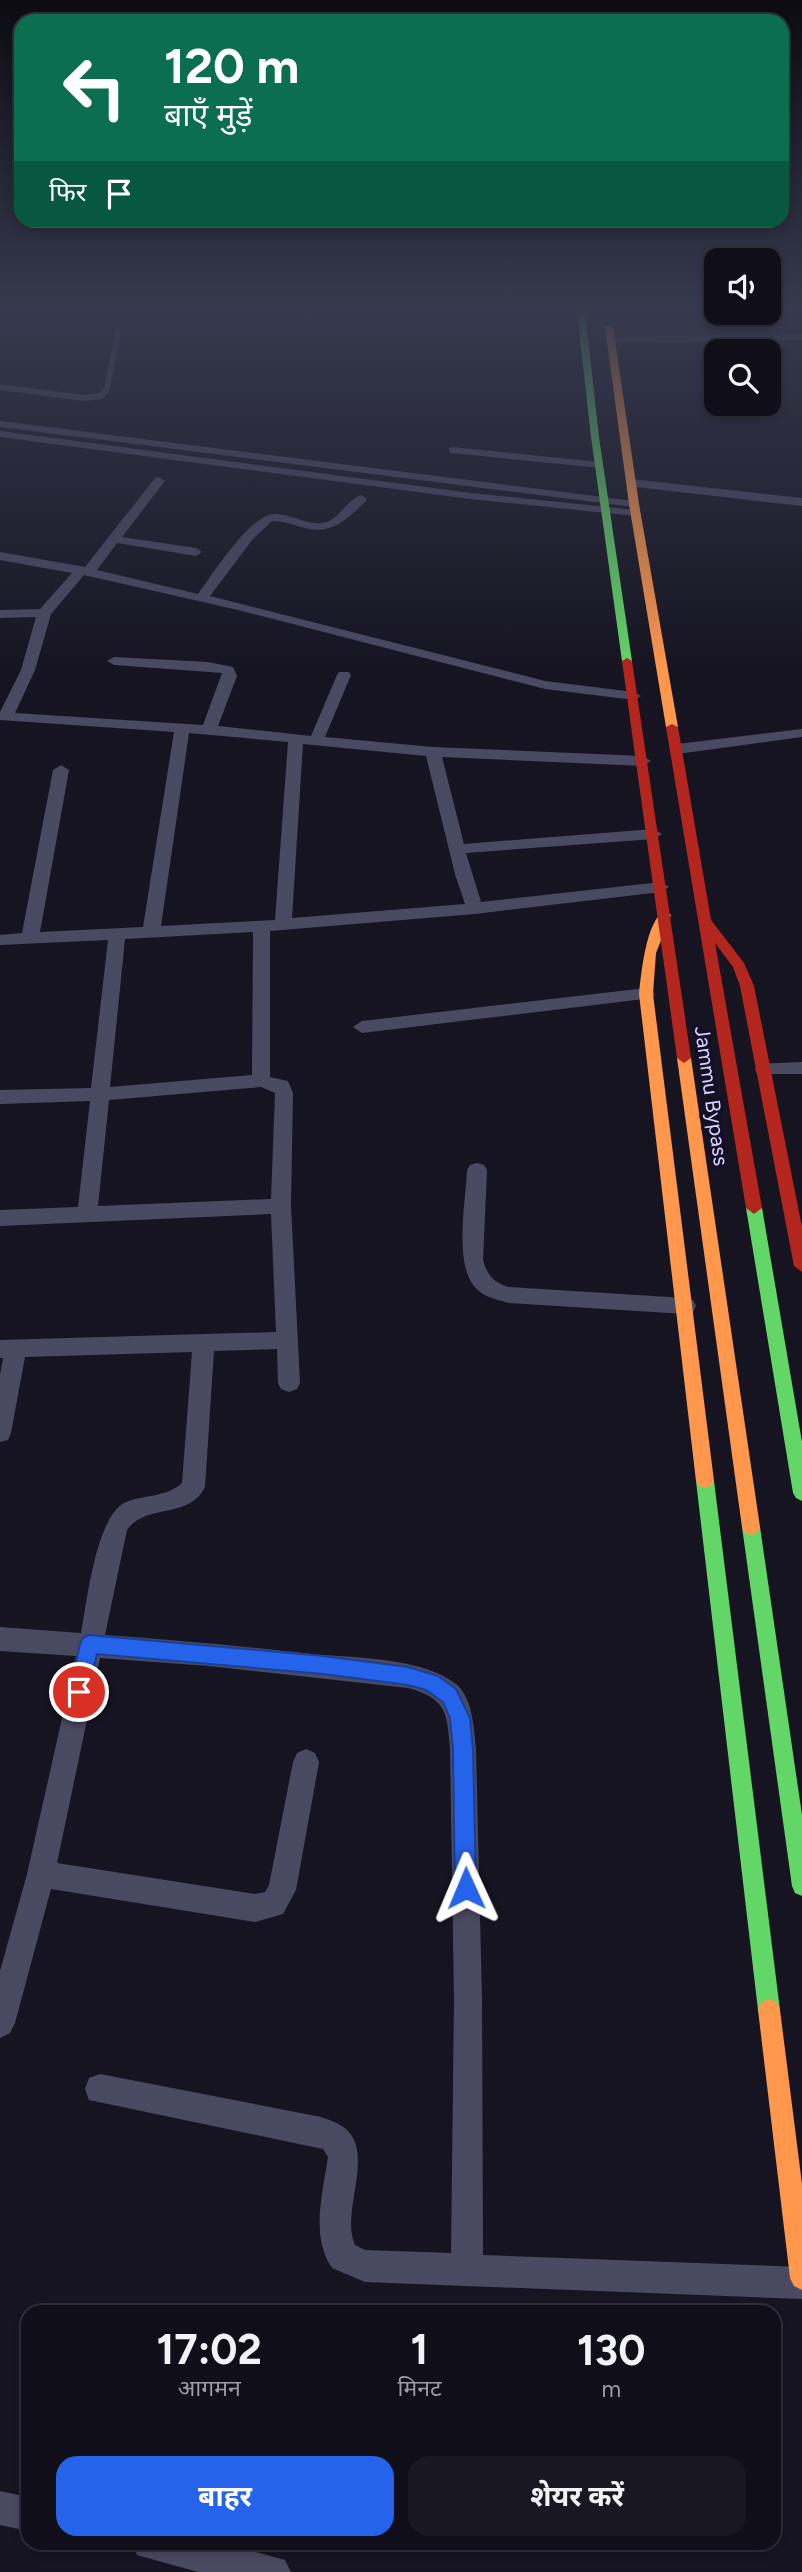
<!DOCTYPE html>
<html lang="hi">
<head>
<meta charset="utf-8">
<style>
	body { margin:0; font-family:Figtree,"Noto Sans Devanagari",sans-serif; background:#191822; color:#f1f3f6; height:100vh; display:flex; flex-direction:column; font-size:26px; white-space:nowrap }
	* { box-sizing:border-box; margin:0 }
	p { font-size:23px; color:#9c9ca2 }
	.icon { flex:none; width:38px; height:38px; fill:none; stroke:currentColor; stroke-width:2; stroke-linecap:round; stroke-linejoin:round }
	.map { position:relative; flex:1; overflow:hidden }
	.drawer { position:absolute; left:21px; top:2305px; width:760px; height:245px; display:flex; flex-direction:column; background:#100f19; border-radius:21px; box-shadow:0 4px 10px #0003,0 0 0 2px #302f38 }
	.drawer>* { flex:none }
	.hud { position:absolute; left:14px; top:14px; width:775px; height:214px; border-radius:21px; box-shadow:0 4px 10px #0003,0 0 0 2px #302f38; background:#0b6e4f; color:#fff; overflow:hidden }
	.tools { position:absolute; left:704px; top:248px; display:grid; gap:14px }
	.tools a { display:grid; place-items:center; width:77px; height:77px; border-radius:14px; background:#100f19; box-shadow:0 4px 10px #0003,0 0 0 2px #302f38; font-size:35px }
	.pin { position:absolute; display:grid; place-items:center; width:60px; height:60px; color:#fff; margin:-30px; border:4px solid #fff; border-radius:50%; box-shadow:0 2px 7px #0007 }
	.me { position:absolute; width:77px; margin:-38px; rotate:359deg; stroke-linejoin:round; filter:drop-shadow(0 0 5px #0008) }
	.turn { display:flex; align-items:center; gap:24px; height:147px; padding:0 35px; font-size:32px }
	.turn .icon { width:91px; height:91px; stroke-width:2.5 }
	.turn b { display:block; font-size:49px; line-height:60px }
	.then { display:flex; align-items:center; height:66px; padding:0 35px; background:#0003; gap:14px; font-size:26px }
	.eta { display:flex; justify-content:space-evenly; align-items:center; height:119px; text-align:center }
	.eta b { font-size:42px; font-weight:700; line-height:49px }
	.action { display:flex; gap:14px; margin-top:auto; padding:14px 35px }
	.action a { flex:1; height:80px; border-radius:21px; background:#2563eb; color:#fff; font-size:28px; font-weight:700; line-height:80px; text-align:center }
	.action a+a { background:#191822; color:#f1f3f6 }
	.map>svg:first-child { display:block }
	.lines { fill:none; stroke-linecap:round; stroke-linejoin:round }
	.lane { stroke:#4a4962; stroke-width:6 }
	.street { fill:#4a4962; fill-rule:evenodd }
	.fast { fill:#63d668; fill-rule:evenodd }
	.slow { fill:#ff974d; fill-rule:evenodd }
	.jam { fill:#b3261e; fill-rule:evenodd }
	.route { fill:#2563eb; stroke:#184099; stroke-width:2 }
	.labels { text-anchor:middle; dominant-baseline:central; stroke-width:7; stroke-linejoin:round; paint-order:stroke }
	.street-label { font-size:21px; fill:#d9d4ff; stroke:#130f26 }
</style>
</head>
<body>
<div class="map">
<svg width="802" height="2572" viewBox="0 0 802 2572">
	<rect width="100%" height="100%" fill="#161421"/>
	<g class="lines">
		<path class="lane" d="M307 311V316
			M0 387 84 398 101 396 107 389 118 332
			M0 424 634 504
			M0 434 471 496 636 513
			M452 450 600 465"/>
		<path class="street" d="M802 334V340L611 343 606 340 611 337Z
			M159 477 165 481 122 537 196 548 202 552 196 556 117 543 97 570 198 594C213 574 250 514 275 514 291 514 306 525 322 523 339 521 346 500 361 495L367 499 365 502C345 521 331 536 301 527 291 524 283 521 272 521L252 540 210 596 545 681 634 692 641 696 634 700 545 689 238 610 84 575 51 614 35 670 15 713 203 725 222 673 114 665 107 661 114 657 208 662 233 667 237 676 218 726 311 736 337 675 339 672H349L351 675 325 737 433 747 643 756 651 761 643 766 442 757 464 844 654 829 662 834 654 839 466 853 481 902 661 882 669 887 661 892 475 914 270 931V1077L288 1081 293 1093 291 1206 300 1383 297 1389 289 1392 281 1389 278 1383 277 1349 214 1351 205 1487C189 1520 145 1503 127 1530L105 1635C174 1640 243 1646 312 1654 355 1658 421 1657 456 1684 473 1698 474 1730 476 1749L482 1999 483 2255 802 2267V2299L365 2282 332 2268C310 2236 323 2192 328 2157L323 2149 89 2100 85 2089 89 2078 100 2074 321 2117C329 2120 339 2123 346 2129 375 2155 340 2213 355 2245L365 2250 451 2253 454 1999 450 1749C447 1712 447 1699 408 1688L209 1666 100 1658 57 1863 255 1894 265 1892 269 1885 293 1762 297 1753 306 1749 315 1753 319 1762 296 1890 283 1914 255 1922 51 1889 15 2023 10 2033 0 2038V1971L27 1874 76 1656 0 1651V1627L81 1633C87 1602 96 1515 126 1502 144 1495 167 1497 182 1483L192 1352 25 1357 11 1433 8 1440 0 1442V1375L3 1358H0V1340L276 1332 271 1214 0 1226V1210L78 1207 90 1101 0 1104V1090L91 1088 108 940 0 945V935L22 933 53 770 61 765 69 770 40 932 143 927 174 732 0 720V712L21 670 36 617 0 618V610L40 609 72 573 0 560V552L85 567 155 478ZM189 733 288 742 275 920 161 926ZM303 744 426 756 455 874 465 904 292 918ZM253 932 252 1075 110 1087 125 939ZM261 1087 275 1093 271 1199 98 1206 109 1100Z
			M631 479 802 498V506L627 486V480Z
			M802 729V737L677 754 669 749 677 744Z
			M646 988 652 990 655 994 652 998 362 1033 353 1027 362 1021Z
			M802 1062V1074H757L755 1069 757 1064Z
			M477 1163 484 1165 487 1170 483 1260C487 1275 494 1283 509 1287L685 1298 693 1300 696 1306 693 1312 685 1314 509 1303C499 1300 487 1298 479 1291 452 1270 466 1201 467 1170L470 1165Z
			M0 2491 28 2497V2531L0 2525Z
			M131 2543H223L285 2560 291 2572H198L137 2555Z"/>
		<path class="fast" d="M577 311H585L599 437 632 661 627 664 622 661 591 437Z
			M754 1202 762 1208 802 1442V1501L796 1498 793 1493 746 1208Z
			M705 1474 711 1476 714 1481 780 2010 777 2018 769 2021 761 2018 758 2010 696 1481 699 1476Z
			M751 1519 757 1521 760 1527 802 1815V1896L795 1893 792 1886 742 1527 745 1521Z"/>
		<path class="slow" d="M609 325 613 327 639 504 678 727 672 730 666 727 629 504 605 327Z
			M665 911 671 915 656 953 653 994 714 1481 711 1486 705 1488 699 1486 696 1481 639 994C641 975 646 919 665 911Z
			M684 1053 691 1058 760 1527 757 1533 751 1535 745 1533 742 1527 677 1058Z
			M769 1999 777 2002 780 2010 802 2184V2290L794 2286 790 2278 758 2010 761 2002Z"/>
		<path class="jam" d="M627 658 632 661 691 1058 684 1063 677 1058 622 661Z
			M672 724 678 727 711 920 744 963 754 986 802 1227V1272L794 1266 740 986 733 967 715 943 762 1208 754 1214 746 1208 666 727Z"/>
	</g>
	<linearGradient id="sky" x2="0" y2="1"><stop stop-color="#0c0b12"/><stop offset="0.46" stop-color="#363a4e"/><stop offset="1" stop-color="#363a4e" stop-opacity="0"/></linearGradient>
	<rect width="802" height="671" fill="url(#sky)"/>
	<path class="route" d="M89 1635 323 1656 408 1667 438 1676 456 1689 470 1718 473 1749 476 1888 473 1895 466 1898 458 1895 455 1888 453 1749 450 1718 443 1702 426 1690 408 1685 323 1674 97 1654 86 1698 79 1701 73 1698 70 1692 80 1644 83 1638Z"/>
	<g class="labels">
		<g class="street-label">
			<text transform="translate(712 1096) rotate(82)">Jammu Bypass</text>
		</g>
	</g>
</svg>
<div class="tools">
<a><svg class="icon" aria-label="sound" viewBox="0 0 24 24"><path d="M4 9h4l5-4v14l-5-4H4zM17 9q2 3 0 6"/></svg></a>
<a><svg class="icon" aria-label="search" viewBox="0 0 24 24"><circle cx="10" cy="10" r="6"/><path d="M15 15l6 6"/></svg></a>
</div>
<div class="pin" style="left:79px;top:1692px;background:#d93025"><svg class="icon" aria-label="arrive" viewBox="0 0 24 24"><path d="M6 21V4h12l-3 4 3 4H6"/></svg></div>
<svg class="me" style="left:466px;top:1888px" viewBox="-20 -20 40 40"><path d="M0-17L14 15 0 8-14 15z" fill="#2563eb" stroke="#fff" stroke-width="4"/></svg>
<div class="hud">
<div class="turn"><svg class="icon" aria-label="left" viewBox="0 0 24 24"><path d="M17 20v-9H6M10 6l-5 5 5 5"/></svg><div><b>120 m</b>बाएँ मुड़ें</div></div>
<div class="then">फिर<svg class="icon" aria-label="arrive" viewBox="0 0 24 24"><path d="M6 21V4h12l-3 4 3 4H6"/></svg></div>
</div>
<section class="drawer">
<div class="eta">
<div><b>17:02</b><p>आगमन</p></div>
<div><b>1</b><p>मिनट</p></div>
<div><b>130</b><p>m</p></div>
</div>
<div class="action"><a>बाहर</a><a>शेयर करें</a></div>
</section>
</div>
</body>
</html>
